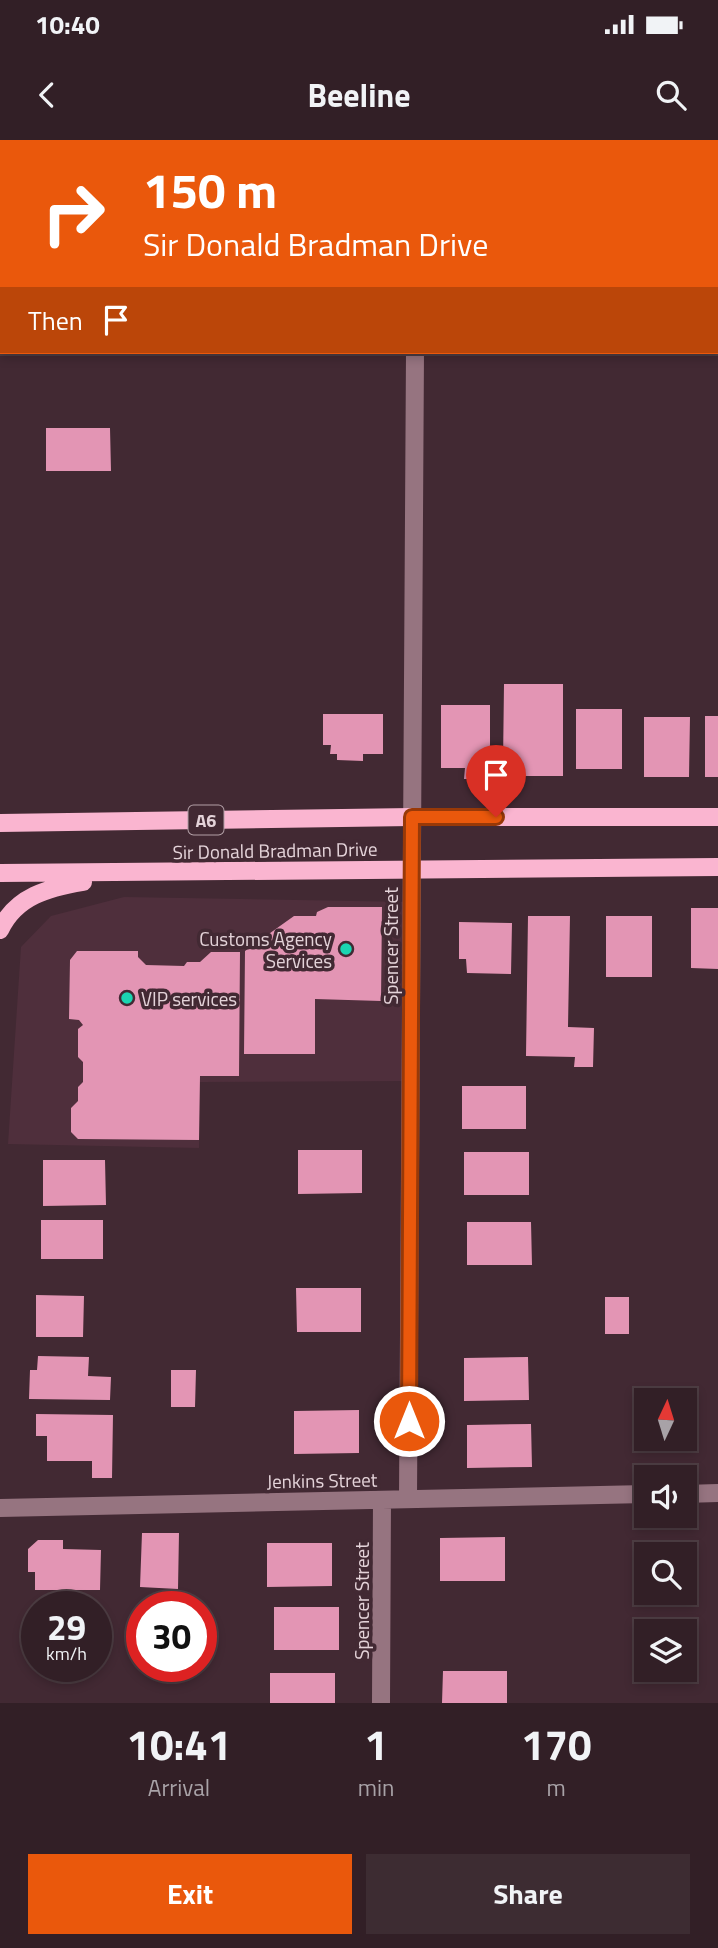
<!DOCTYPE html>
<html lang="en">
<head>
<meta charset="utf-8">
<style>
	body { margin:0; font-family:"Titillium Web",sans-serif; background:#3d2c32; color:#f1f3f6; height:100vh; display:flex; flex-direction:column; font-size:26px; white-space:nowrap }
	* { box-sizing:border-box; margin:0 }
	p { font-size:23px; color:#a8a2a7 }
	.icon { flex:none; width:38px; height:38px; fill:none; stroke:currentColor; stroke-width:2; stroke-linecap:round; stroke-linejoin:round }
	.map { position:relative; height:1563px; overflow:hidden }
	.drawer { display:flex; flex-direction:column; background:#321f26; flex:1 }
	.drawer>* { flex:none }
	.top-card { position:absolute; left:0px; top:0px; width:719px; height:214px; box-shadow:0 4px 10px #0003,0 0 0 2px #4d3d43; background:#ea580c; color:#fff; overflow:hidden }
	.needle { width:46px; rotate:4deg }
	.fabs { position:absolute; left:634px; top:1248px; display:grid; gap:14px }
	.fabs a { display:grid; place-items:center; width:63px; height:63px; border-radius:0px; background:#321f26; box-shadow:0 4px 10px #0003,0 0 0 2px #4d3d43; font-size:35px }
	.speed { position:absolute; left:21px; top:1451px; display:flex; gap:14px; font-size:35px; font-weight:700; text-align:center }
	.speed>* { display:grid; place-content:center; width:91px; height:91px; border-radius:50%; background:#321f26; box-shadow:0 4px 10px #0003,0 0 0 2px #4d3d43; line-height:1 }
	.speed small { font-size:18px; font-weight:400 }
	.speed .limit { border:10px solid #d22; background:#fff; color:#111 }
	.pin { position:absolute; display:grid; place-items:center; width:60px; height:60px; color:#fff; margin:-72px -30px; border-radius:50% 50% 50% 0; rotate:-45deg; box-shadow:0 0 7px #0007 }
	.pin .icon { rotate:45deg }
	.me { position:absolute; width:77px; margin:-38px; rotate:0deg; stroke-linejoin:round; filter:drop-shadow(0 0 5px #0008) }
	.turn { display:flex; align-items:center; gap:24px; height:147px; padding:0 28px; font-size:32px }
	.turn .icon { width:91px; height:91px; stroke-width:2.5 }
	.turn b { display:block; font-size:49px; line-height:60px }
	.then { display:flex; align-items:center; height:66px; padding:0 28px; background:#0003; gap:14px; font-size:26px }
	.eta { display:flex; justify-content:space-evenly; align-items:center; height:119px; text-align:center }
	.eta b { font-size:42px; font-weight:700; line-height:49px }
	.button { display:flex; gap:14px; margin-top:auto; padding:14px 28px }
	.button a { flex:1; height:80px; border-radius:0px; background:#ea580c; color:#fff; font-size:28px; font-weight:700; line-height:80px; text-align:center }
	.button a+a { background:#3d2c32; color:#f1f3f6 }
	.status { display:flex; justify-content:space-between; align-items:center; height:49px; padding:0 35px; background:#321f26; direction:ltr }
	.status svg { height:19px; fill:currentColor }
	header { display:flex; justify-content:space-between; align-items:center; height:91px; padding:0 28px; background:#321f26; font-size:32px; font-weight:700 }
	.map>svg:first-child { display:block }
	.built { fill:#4f2f3c }
	.green { fill:#68394d }
	.building { fill:#e395b4 }
	.lines { fill:none; stroke-linecap:round; stroke-linejoin:round }
	.minor { stroke:#967480; stroke-width:18 }
	.major { stroke:#fab5d0; stroke-width:18 }
	.route-casing { stroke:#983908; stroke-width:18 }
	.route { stroke:#ea580c; stroke-width:12 }
	.poi-dot { fill:#1bd5b1; stroke:#422933; stroke-width:2.5 }
	.labels { text-anchor:middle; dominant-baseline:central; stroke-width:7; stroke-linejoin:round; paint-order:stroke }
	.shield { fill:#422933; stroke:#b3a0a7; stroke-width:2 }
	.shield-label { font-size:18px; font-weight:bold; fill:#e4d3d9 }
	.street-label { font-size:19px; fill:#e4d3d9; stroke:#422933 }
	.poi-label { font-size:19px; fill:#e4d3d9; stroke:#422933; text-anchor:end }
</style>
</head>
<body>
<div class="status"><b>10:40</b><svg viewBox="0 0 49 12"><path d="M0 12V9h3v3zM5 12V6h3v6zM10 12V3h3v9zM15 12V0h3v12zM26 1h20v11H26zM47 4h2v5h-2z"/></svg></div>
<header><svg class="icon" aria-label="back" viewBox="0 0 24 24"><path d="M15 5l-7 7 7 7"/></svg>Beeline<svg class="icon" aria-label="search" viewBox="0 0 24 24"><circle cx="10" cy="10" r="6"/><path d="M15 15l6 6"/></svg></header>
<div class="map">
<svg width="718" height="1563" viewBox="0 0 718 1563">
	<rect width="100%" height="100%" fill="#422933"/>
	<path class="built" d="M124 757 411 762 410 941 200 942 199 1008 8 1004 21 807 51 776Z"/>
	<path class="green" d="M13 0H476L419 2Z"/>
	<path class="building" d="M46 288H110L111 331H46Z
		M504 544H563V636H515V623H503Z
		M441 565H490V613L502 614V639H464L465 628H441Z
		M576 569H622V629H576Z
		M323 574H383V614H363V621L337 620V614H330L331 605H323Z
		M705 576H718V637H705Z
		M644 577H690L689 637H644Z
		M328 767H382L381 861 315 859V914H244L245 811 294 776H316L317 772Z
		M691 768H718V829L691 828Z
		M528 776H570L568 887 594 888 593 927H574L575 917 526 916Z
		M606 776H652V837H606Z
		M459 782 512 783 511 834 467 833 466 819H459Z
		M77 811H138V817L146 825 184 826 187 822H200L211 812H240L239 936H200L199 1000 78 999 71 992V968L78 961V947L83 942V922L78 917V889L83 885 79 880 69 879 70 820Z
		M462 946H526V989H462Z
		M298 1010H362V1053L298 1054Z
		M464 1012H529V1055H464Z
		M43 1020H105L106 1065 43 1066Z
		M41 1080H103V1119H41Z
		M467 1082H531L532 1125H467Z
		M296 1148H361V1192H297Z
		M36 1155 84 1156 83 1197H36Z
		M605 1157H629V1194H605Z
		M38 1216 89 1217 88 1236 111 1237 110 1260 29 1259 30 1230H37Z
		M528 1217 529 1260 464 1261V1218Z
		M171 1230H196L195 1267H171Z
		M359 1270V1313L294 1314V1271Z
		M36 1274 113 1275 112 1338H92V1321H47V1296H36Z
		M531 1284 532 1327 467 1328V1285Z
		M142 1393H179L178 1449 140 1447Z
		M505 1397V1441H440V1398Z
		M38 1400H63V1409L101 1410 100 1450H35V1432H28V1409Z
		M267 1403H332V1446L267 1447Z
		M274 1467H339V1510H274Z
		M29 1471H37V1514H29Z
		M443 1531H507V1563H442Z
		M270 1533H335V1563H270Z"/>
	<g class="lines">
		<path class="minor" d="M699 2V0
			M0 48H2
			M684 1354 718 1353
			M408 1359 415 212
			M0 1368 646 1354
			M381 1563 382 1360"/>
		<path class="major" d="M0 683 412 677H718
			M0 733 718 727
			M0 790C16 756 48 748 83 742"/>
	</g>
	<g class="lines">
		<defs>
			<path id="route" d="M409 1281 412 677H496"/>
		</defs>
		<use href="#route" class="route-casing"/>
		<use href="#route" class="route"/>
	</g>
	<g class="poi-dot">
		<circle cx="346" cy="809" r="7"/>
		<circle cx="127" cy="858" r="7"/>
	</g>
	<g class="labels">
		<rect class="shield" x="188.5" y="665.5" width="35" height="29" rx="5"/>
		<g class="shield-label">
			<text x="206" y="680">A6</text>
		</g>
		<g class="street-label">
			<text transform="translate(275 710) rotate(-1)">Sir Donald Bradman Drive</text>
			<text transform="translate(390 806) rotate(-90)">Spencer Street</text>
			<text transform="translate(322 1340) rotate(-1)">Jenkins Street</text>
			<text transform="translate(361 1461) rotate(-90)">Spencer Street</text>
		</g>
		<g class="poi-label">
			<text x="332" y="798">Customs Agency<tspan x="332" dy="22">Services</tspan></text>
			<text x="141" y="858" text-anchor="start">VIP services</text>
		</g>
	</g>
</svg>
<div class="fabs">
<a><svg class="needle" viewBox="-14 -14 28 28"><path d="M0-13l5 13h-10z" fill="#e53935"/><path d="M0 13l5-13h-10z" fill="#a8a2a7"/></svg></a>
<a><svg class="icon" aria-label="sound" viewBox="0 0 24 24"><path d="M4 9h4l5-4v14l-5-4H4zM17 9q2 3 0 6"/></svg></a>
<a><svg class="icon" aria-label="search" viewBox="0 0 24 24"><circle cx="10" cy="10" r="6"/><path d="M15 15l6 6"/></svg></a>
<a><svg class="icon" aria-label="layers" viewBox="0 0 24 24"><path d="M12 4l9 5-9 5-9-5zM3 14l9 5 9-5"/></svg></a>
</div>
<div class="speed"><div>29<small>km/h</small></div><div class="limit">30</div></div>
<div class="pin" style="left:496px;top:677px;background:#d93025"><svg class="icon" aria-label="arrive" viewBox="0 0 24 24"><path d="M6 21V4h12l-3 4 3 4H6"/></svg></div>
<svg class="me" style="left:409px;top:1281px" viewBox="-20 -20 40 40"><circle r="17" fill="#ea580c" stroke="#fff" stroke-width="3"/><path d="M0-11L8 9 0 5-8 9z" fill="#fff"/></svg>
<div class="top-card">
<div class="turn"><svg class="icon" aria-label="right" viewBox="0 0 24 24"><path d="M7 20v-9h11M14 6l5 5-5 5"/></svg><div><b>150 m</b>Sir Donald Bradman Drive</div></div>
<div class="then">Then<svg class="icon" aria-label="arrive" viewBox="0 0 24 24"><path d="M6 21V4h12l-3 4 3 4H6"/></svg></div>
</div>
</div>
<section class="drawer">
<div class="eta">
<div><b>10:41</b><p>Arrival</p></div>
<div><b>1</b><p>min</p></div>
<div><b>170</b><p>m</p></div>
</div>
<div class="button"><a>Exit</a><a>Share</a></div>
</section>
</body>
</html>
